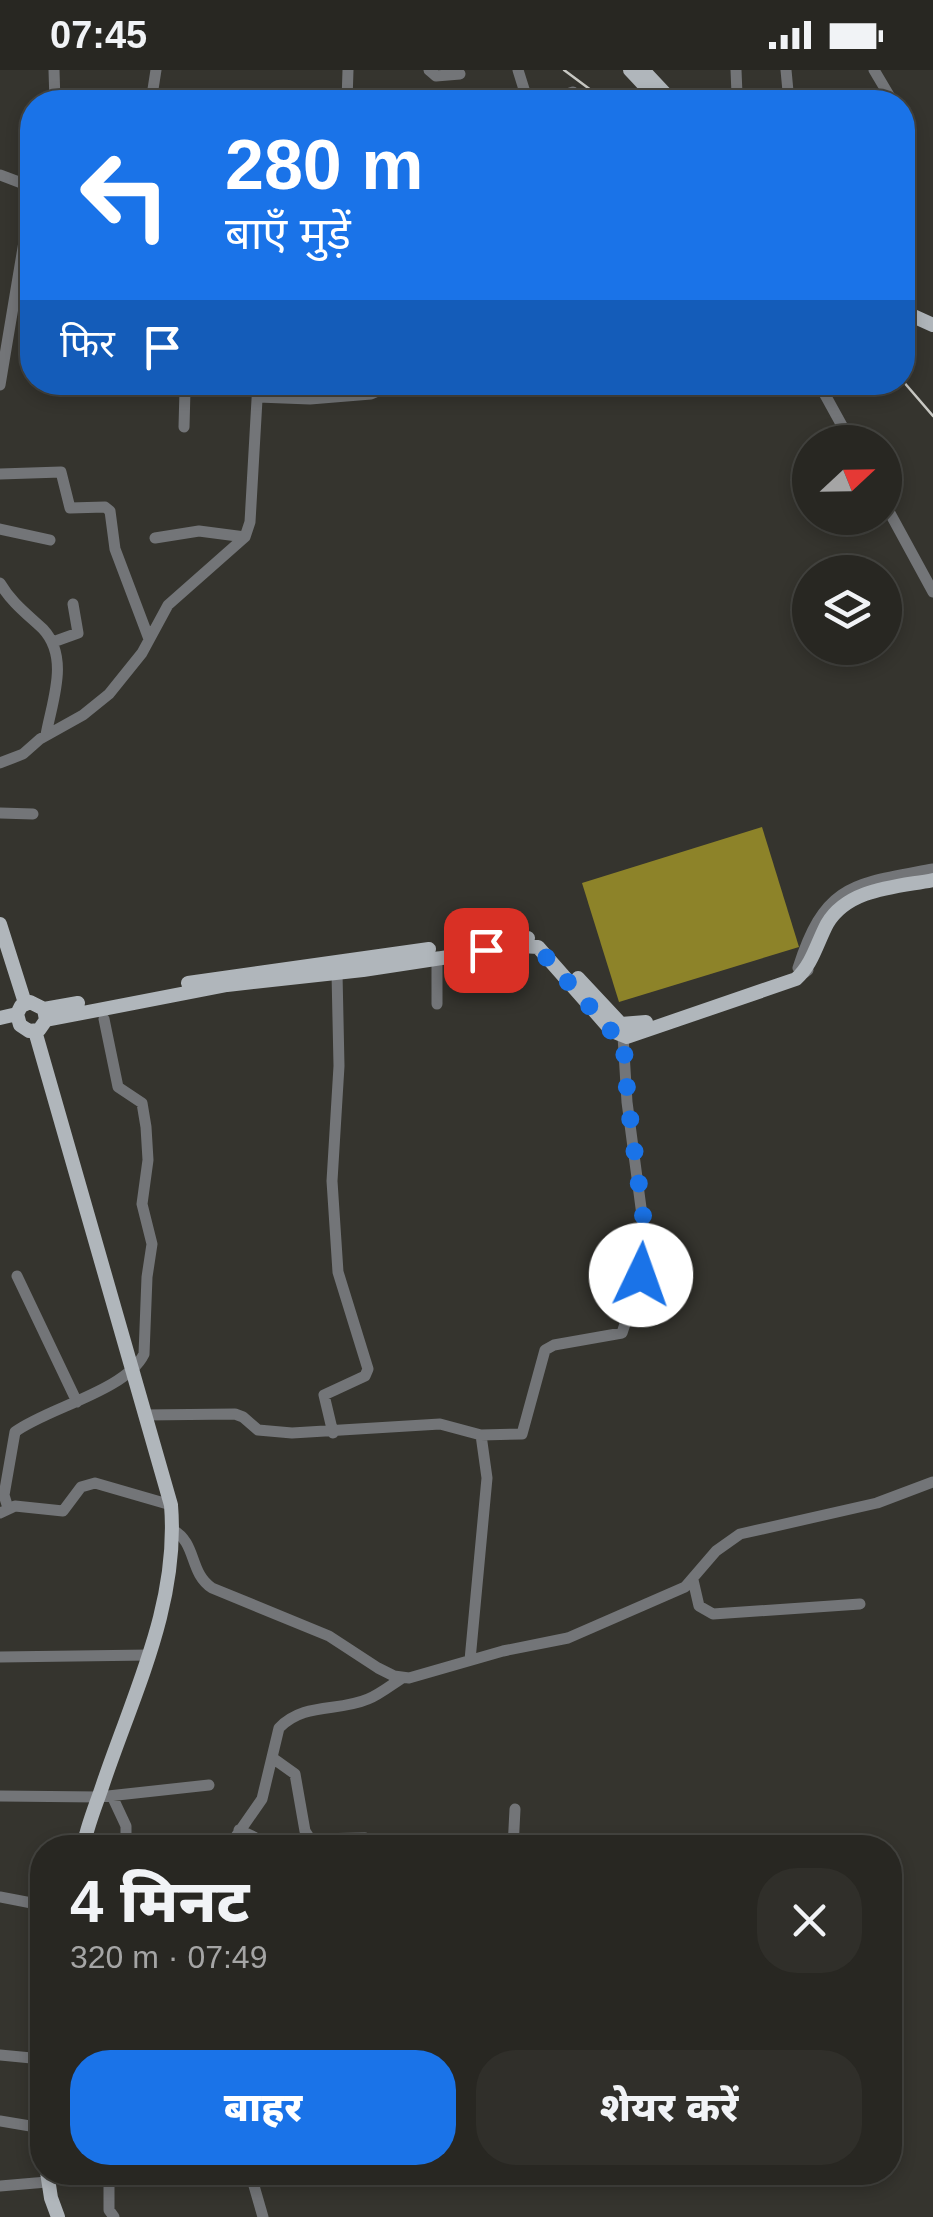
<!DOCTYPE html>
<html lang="hi">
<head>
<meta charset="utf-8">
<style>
	body { margin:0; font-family:Helvetica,"Noto Sans Devanagari",sans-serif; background:#302f2a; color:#f1f3f6; height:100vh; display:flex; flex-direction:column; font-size:38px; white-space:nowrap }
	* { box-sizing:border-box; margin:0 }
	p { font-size:32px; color:#a5a5a5 }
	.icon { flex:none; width:55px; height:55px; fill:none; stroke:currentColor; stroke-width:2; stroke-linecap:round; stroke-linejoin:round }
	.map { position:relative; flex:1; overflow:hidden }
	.drawer { position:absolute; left:30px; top:1765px; width:872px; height:350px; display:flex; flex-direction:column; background:#282722; border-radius:40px; box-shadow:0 5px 15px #0003,0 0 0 2px #444440 }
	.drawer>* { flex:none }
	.banner { position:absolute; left:20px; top:20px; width:895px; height:305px; border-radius:40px; box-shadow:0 5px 15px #0003,0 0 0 2px #444440; background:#1a73e8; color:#fff; overflow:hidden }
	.needle { width:65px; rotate:68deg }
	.fabs { position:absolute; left:792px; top:355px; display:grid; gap:20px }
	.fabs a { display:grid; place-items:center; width:110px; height:110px; border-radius:50%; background:#282722; box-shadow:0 5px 15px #0003,0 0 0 2px #444440; font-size:50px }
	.pin { position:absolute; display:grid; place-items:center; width:85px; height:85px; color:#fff; margin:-42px; border-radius:20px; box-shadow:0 5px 15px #0006 }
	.me { position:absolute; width:110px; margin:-55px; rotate:3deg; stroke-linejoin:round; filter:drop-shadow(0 0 8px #0008) }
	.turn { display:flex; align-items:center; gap:35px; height:210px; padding:0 40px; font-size:45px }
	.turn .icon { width:130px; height:130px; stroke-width:2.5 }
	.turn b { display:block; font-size:70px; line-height:85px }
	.then { display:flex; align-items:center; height:95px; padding:0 40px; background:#0003; gap:20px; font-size:38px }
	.round { display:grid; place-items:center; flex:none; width:105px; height:105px; border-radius:40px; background:#302f2a }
	.overview { display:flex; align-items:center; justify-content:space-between; height:170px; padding:0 40px }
	h1 { font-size:60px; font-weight:800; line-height:75px }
	.primary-button { display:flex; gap:20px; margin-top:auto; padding:20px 40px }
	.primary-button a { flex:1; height:115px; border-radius:40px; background:#1a73e8; color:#fff; font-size:40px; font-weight:800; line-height:115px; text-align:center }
	.primary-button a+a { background:#302f2a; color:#f1f3f6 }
	.status { display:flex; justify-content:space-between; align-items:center; height:70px; padding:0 50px; background:#282722; direction:ltr }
	.status svg { height:28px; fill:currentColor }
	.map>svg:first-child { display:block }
	.water { fill:#8d8329 }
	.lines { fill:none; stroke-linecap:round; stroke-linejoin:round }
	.minor { stroke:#737578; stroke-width:11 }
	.major { stroke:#b0b6bb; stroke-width:14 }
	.rail { stroke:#c8c8c3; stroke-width:2.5 }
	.route { stroke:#1a73e8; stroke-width:18; stroke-dasharray:0 32.4 }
</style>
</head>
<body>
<div class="status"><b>07:45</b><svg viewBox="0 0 49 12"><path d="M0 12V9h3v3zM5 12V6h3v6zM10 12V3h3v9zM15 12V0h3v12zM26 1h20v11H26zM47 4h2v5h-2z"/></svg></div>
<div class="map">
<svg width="933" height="2147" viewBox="0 0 933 2147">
	<rect width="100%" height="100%" fill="#35342e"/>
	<path class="water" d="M762 757 799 877 619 932 582 813Z"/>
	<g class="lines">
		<path class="minor" d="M54 0 55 32
			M429 0 436 6 460 4
			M518 0 528 32
			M736 0 737 24
			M786 0 789 32
			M874 0 893 32
			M348 27 410 26
			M347 31 348 0
			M151 32 156 0
			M545 32 573 22
			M0 105 32 117
			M818 312 851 372
			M0 315 32 124
			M258 327 310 329 371 324 378 321 379 312
			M184 357 185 320 189 315 258 314
			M0 404 61 402 70 438 105 437 110 441 115 479 149 569
			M885 434 933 522
			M0 459 50 470
			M155 468 199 461 245 467
			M0 513C11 532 27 544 43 559 70 588 52 631 46 665
			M53 572 78 563 73 534
			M0 693 23 684 40 669 83 645 109 624 142 583 168 535 245 467 250 452 258 312
			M0 743 33 744
			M437 887V934
			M808 900 804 903 798 898C825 813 853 814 933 799
			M17 1206 77 1332
			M144 1345 235 1344 243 1347 258 1360 292 1363 440 1354 481 1365 522 1364 545 1280 554 1275 622 1263 641 1205 645 1168 627 1032 623 966
			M333 1363 324 1325 365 1306 368 1299 338 1202 332 1111 339 996 337 903
			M8 1438 4 1425 15 1362C47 1338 126 1321 144 1284L147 1207 152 1174 142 1134 148 1090 146 1057 142 1033 118 1017 104 949
			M0 1443 15 1436 63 1441 81 1417 95 1413 171 1435
			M173 1460C197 1473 189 1503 212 1518L329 1566 378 1598 394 1606 409 1608 503 1581 568 1568 685 1517 716 1481 740 1464 877 1433 933 1412
			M693 1510 699 1536 713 1544 860 1534
			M0 1587 150 1585
			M470 1590 487 1408 481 1365
			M274 1689 295 1704 305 1761 310 1769 365 1768 369 1778
			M0 1726 99 1727 209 1715
			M112 1726 126 1756V1778
			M239 1760 254 1767 265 1778
			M228 1778 262 1729 279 1658C304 1632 338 1642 368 1629 380 1624 391 1615 402 1608
			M513 1778 515 1739
			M0 1827 42 1835
			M0 1985 42 1989
			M0 2051 42 2058
			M109 2102V2140L114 2147
			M250 2102 263 2147
			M0 2116 47 2112"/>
		<path class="major" d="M630 0 660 32
			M643 0 673 32
			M902 241 933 255
			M0 854 25 933
			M470 873 528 868
			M578 908 621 954 646 952
			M188 913 429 879
			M44 939 78 933
			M0 948 17 944 21 936 30 932 44 939 46 950 39 960 29 961 20 955 17 944
			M46 950 227 915 363 900 521 876 538 877 612 961 627 967 796 909C812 895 817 873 827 854 848 818 897 817 933 810
			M35 961 171 1435C179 1533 135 1620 104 1711 97 1733 87 1755 83 1778
			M47 2102 51 2128 58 2147"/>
		<path class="rail" d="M564 0 607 32
			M902 310 933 346"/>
	</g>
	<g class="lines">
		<path class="route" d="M486 880 538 878 612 962 623 966 628 1032 646 1168 641 1205"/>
	</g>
</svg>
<div class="fabs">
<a><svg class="needle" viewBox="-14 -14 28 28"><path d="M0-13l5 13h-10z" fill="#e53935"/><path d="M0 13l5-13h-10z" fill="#a5a5a5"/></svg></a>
<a><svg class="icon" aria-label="layers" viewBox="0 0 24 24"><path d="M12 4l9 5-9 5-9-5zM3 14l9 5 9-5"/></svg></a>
</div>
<div class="pin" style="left:486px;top:880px;background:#d93025"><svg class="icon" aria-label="arrive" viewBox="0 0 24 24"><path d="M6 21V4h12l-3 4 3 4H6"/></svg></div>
<svg class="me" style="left:641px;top:1205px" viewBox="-20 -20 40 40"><circle r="19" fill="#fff"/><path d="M0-13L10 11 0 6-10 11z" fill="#1a73e8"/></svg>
<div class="banner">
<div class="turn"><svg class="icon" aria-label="left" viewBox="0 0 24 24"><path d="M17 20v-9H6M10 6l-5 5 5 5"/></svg><div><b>280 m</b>बाएँ मुड़ें</div></div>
<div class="then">फिर<svg class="icon" aria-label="arrive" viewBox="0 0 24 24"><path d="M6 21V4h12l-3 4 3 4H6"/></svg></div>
</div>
<section class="drawer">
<div class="overview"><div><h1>4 मिनट</h1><p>320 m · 07:49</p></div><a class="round"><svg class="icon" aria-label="close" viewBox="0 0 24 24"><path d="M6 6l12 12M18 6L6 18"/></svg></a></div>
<div class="primary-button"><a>बाहर</a><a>शेयर करें</a></div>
</section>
</div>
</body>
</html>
